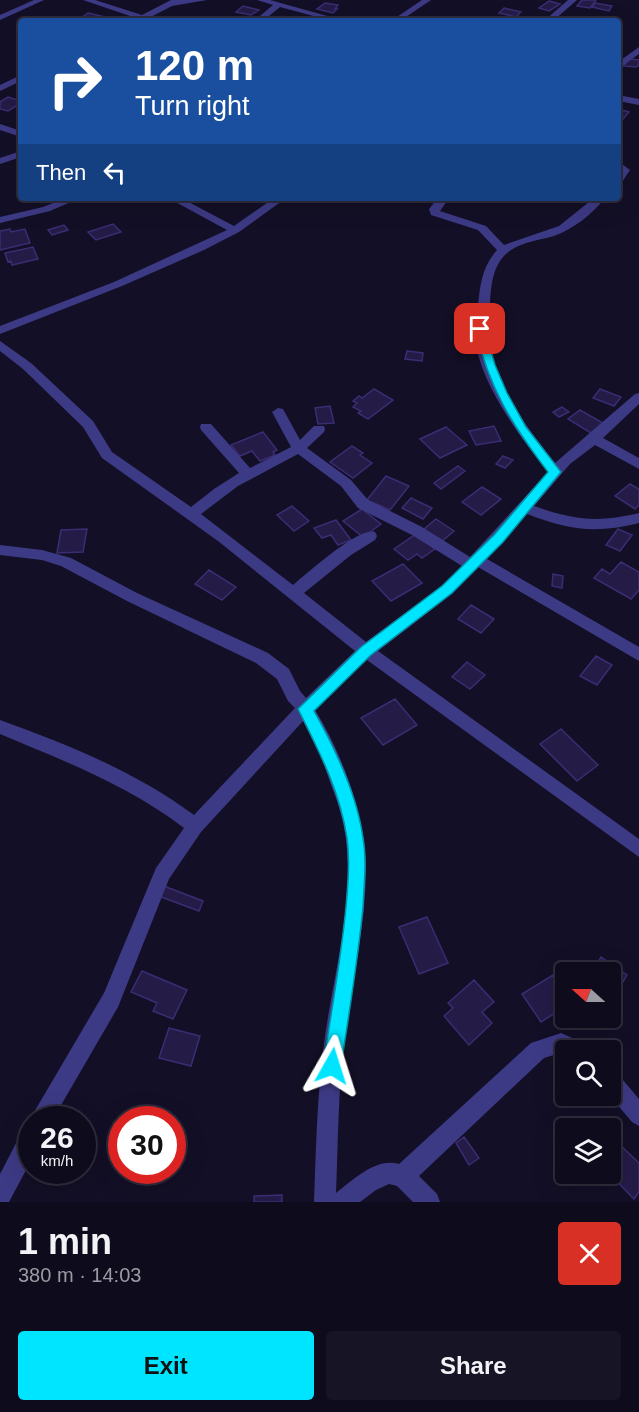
<!DOCTYPE html>
<html lang="en">
<head>
<meta charset="utf-8">
<style>
	body { margin:0; font-family:Helvetica,sans-serif; background:#171425; color:#f1f3f6; height:100vh; display:flex; flex-direction:column; font-size:22px; white-space:nowrap }
	* { box-sizing:border-box; margin:0 }
	p { font-size:20px; color:#9b9ba3 }
	.icon { flex:none; width:33px; height:33px; fill:none; stroke:currentColor; stroke-width:2; stroke-linecap:round; stroke-linejoin:round }
	.map { position:relative; height:1202px; overflow:hidden }
	.drawer { display:flex; flex-direction:column; background:#0e0b1c; flex:1 }
	.drawer>* { flex:none }
	.top-card { position:absolute; left:18px; top:18px; width:603px; height:183px; border-radius:6px; box-shadow:0 6px 24px #0002,0 0 0 2px #2e2b3b; background:#1a4fa0; color:#fff; overflow:hidden }
	.needle { width:39px; rotate:291deg }
	.fabs { position:absolute; left:555px; top:962px; display:grid; gap:12px }
	.fabs a { display:grid; place-items:center; width:66px; height:66px; border-radius:6px; background:#0e0b1c; box-shadow:0 6px 24px #0002,0 0 0 2px #2e2b3b; font-size:30px }
	.speed { position:absolute; left:18px; top:1106px; display:flex; gap:12px; font-size:30px; font-weight:700; text-align:center }
	.speed>* { display:grid; place-content:center; width:78px; height:78px; border-radius:50%; background:#0e0b1c; box-shadow:0 6px 24px #0002,0 0 0 2px #2e2b3b; line-height:1 }
	.speed small { font-size:15px; font-weight:400 }
	.speed .limit { border:9px solid #d22; background:#fff; color:#111 }
	.pin { position:absolute; display:grid; place-items:center; width:51px; height:51px; color:#fff; margin:-26px; border-radius:12px; box-shadow:0 3px 9px #0006 }
	.me { position:absolute; width:66px; margin:-33px; rotate:6deg; stroke-linejoin:round; filter:drop-shadow(0 0 4px #0008) }
	.turn { display:flex; align-items:center; gap:21px; height:126px; padding:0 18px; font-size:27px }
	.turn .icon { width:78px; height:78px; stroke-width:2.5 }
	.turn b { display:block; font-size:42px; line-height:51px }
	.then { display:flex; align-items:center; height:57px; padding:0 18px; background:#0003; gap:12px; font-size:22px }
	.round { display:grid; place-items:center; flex:none; width:63px; height:63px; border-radius:6px; background:#171425 }
	.headline { display:flex; align-items:center; justify-content:space-between; height:102px; padding:0 18px }
	h1 { font-size:36px; font-weight:600; line-height:45px }
	.cta { display:flex; gap:12px; margin-top:auto; padding:12px 18px }
	.cta a { flex:1; height:69px; border-radius:6px; background:#00e5ff; color:#111; font-size:24px; font-weight:600; line-height:69px; text-align:center }
	.cta a+a { background:#171425; color:#f1f3f6 }
	.map>svg:first-child { display:block }
	.building { fill:#241b47; stroke:#3b2d73; stroke-width:1.5 }
	.lines { fill:none; stroke-linecap:round; stroke-linejoin:round }
	.minor { fill:#3d3a85; fill-rule:evenodd }
	.route { fill:#00e5ff; stroke:#0095a6; stroke-width:1.5 }
</style>
</head>
<body>
<div class="map">
<svg width="639" height="1202" viewBox="0 0 639 1202">
	<rect width="100%" height="100%" fill="#130f26"/>
	<path class="building" d="M582 0H596L590 8 577 6Z
		M549 1 560 4 549 11 539 8Z
		M325 3 338 5 335 9H337L333 13 317 9Z
		M595 3 612 6 609 11 592 7Z
		M243 6 259 10 251 15 236 12Z
		M504 8 521 12 516 17 499 13Z
		M88 13 105 17 106 18 104 21 78 20Z
		M630 59 639 60V65L636 67 623 66Z
		M8 97 21 101V103L8 111 0 109V102Z
		M618 109 629 112 618 125Z
		M113 224 121 232 96 240 88 232Z
		M64 225 68 230 52 235 48 230Z
		M10 229 11 232 25 229 30 243 0 250V231Z
		M33 247 38 259 12 265 11 261 8 262 5 253Z
		M407 351 423 353 422 361 405 359Z
		M374 389 393 400 368 419 358 413 361 411 353 407 357 403 353 401 359 396 362 398Z
		M600 389 621 397 614 406 593 398Z
		M330 406 334 423 318 424 315 408Z
		M562 407 569 412 559 417 553 412Z
		M580 410 603 423 591 433 568 419Z
		M494 426 501 441 476 445 469 431Z
		M446 427 467 445 440 458 420 439Z
		M263 432 277 450 273 452 275 455 260 461 252 451 240 456 231 445Z
		M352 446 363 453 360 455 372 463 353 478 330 462Z
		M503 456 513 460 505 468 496 464Z
		M458 466 465 471 441 489 434 483Z
		M386 476 409 486 390 510 367 500Z
		M630 484 639 489V505L635 509 615 496Z
		M482 487 501 499 481 515 462 502Z
		M411 498 432 508 423 519 402 508Z
		M292 506 309 521 294 531 277 515Z
		M362 509 381 524 363 537 343 521Z
		M436 519 454 531 441 542 423 530Z
		M336 520 351 540 338 545 331 535 322 538 314 528Z
		M87 529 83 552 57 553 61 530Z
		M618 529 632 535 620 551 606 545Z
		M416 534 435 549 422 558 417 554 408 560 394 549Z
		M621 562 639 572V590L631 599 594 578 602 569 610 574Z
		M403 564 422 583 391 601 372 581Z
		M209 570 236 587 222 600 195 584Z
		M553 574 563 576 562 588 552 586Z
		M471 605 494 619 481 633 458 619Z
		M596 656 612 665 597 685 580 676Z
		M467 662 485 675 470 689 452 677Z
		M395 699 417 725 383 745 361 718Z
		M561 729 598 765 577 781 540 744Z
		M161 885 203 901 199 911 156 895Z
		M427 917 448 963 419 974 399 927Z
		M601 957 627 975 614 997 610 995V972H592Z
		M142 971 187 990 173 1019 153 1011 157 1003 131 992Z
		M553 975 566 992V1006L541 1022 522 994Z
		M474 980 494 1002 482 1012 492 1023 469 1045 444 1016 453 1008 448 1003Z
		M169 1028 200 1036 191 1066 159 1058Z
		M464 1137 479 1158 469 1165 456 1143Z
		M617 1142 639 1163V1192L634 1199 609 1173 610 1151Z
		M282 1195V1202H254V1196Z"/>
	<g class="lines">
		<path class="minor" d="M34 0H44L0 20V15Z
			M83 0H95L142 15 171 0H207L172 6 143 21H133L136 18Z
			M257 0H270L345 21H332L280 7 263 21H254L273 5Z
			M422 0H431L400 21H391Z
			M568 0H577L553 21H544Z
			M639 47V54L618 69V62Z
			M21 75V81L0 91V85Z
			M618 95 639 99V105L618 101Z
			M0 124 21 131V137L0 130Z
			M21 151V157L0 164V158Z
			M618 161 630 170 622 182 618 183Z
			M66 198H80L50 211 0 223V217L43 207Z
			M168 198H181L234 226 274 198H286L239 232 204 250 122 286 0 334V326L114 282 227 230Z
			M438 198H449L440 211 486 226 504 245 559 226 594 198H605C592 214 574 229 554 236 540 240 523 242 511 250 493 262 491 284 490 304 489 313 485 321 486 331 490 379 526 427 555 463L635 394 639 393V404L603 438 639 458V469L595 445 570 464 534 506C573 520 598 523 639 513V523C595 534 569 530 527 514L487 559 639 647V661L478 567 452 594 378 651 639 839V857L367 660 315 710C342 753 367 820 366 872 365 930 351 986 344 1044 338 1093 338 1143 336 1193 353 1180 376 1157 399 1164L531 1043 561 1033 583 1043 586 1050H566V1056L560 1053 544 1058 419 1176 437 1194 440 1202H413L397 1186 389 1184 376 1190 360 1202H314C316 1149 317 1096 324 1043 333 976 354 908 346 840 344 819 336 798 329 779 322 758 315 739 304 720L201 832 169 879 118 1007 53 1119H32V1122L30 1119 104 993 156 868 184 828C128 785 64 761 0 734V720C67 744 136 772 194 815L295 708 288 701 277 679 256 663 127 601 61 566 42 560 0 555V545L42 550 71 558 137 593 268 653 289 669 300 691 306 698 355 651 218 541 102 458 83 427 23 369 0 351V341L31 363 93 421 112 452 191 507 214 489 239 473 201 430 200 427 201 424H211L250 468 291 447 272 412 278 408 283 409 300 440 314 426H324L325 429 324 432 307 448 351 480 368 500 422 527 470 557 548 472C519 436 475 377 474 329 474 321 477 314 478 306 480 285 482 267 497 250L478 230 431 215 429 209ZM298 454 341 486 358 508 412 535 462 566 442 586 366 642 304 593 351 555 375 540 377 536 375 532C358 527 308 573 293 585L201 514 238 486Z
			M610 1070 617 1073 639 1099V1126L632 1122 609 1095Z
			M32 1125V1159L9 1202H0V1174L24 1128Z"/>
	</g>
	<path class="route" d="M480 326 485 329 495 365 507 393 526 427 561 472 503 542 452 593 371 655 314 711C336 750 357 794 363 838 367 861 364 884 363 907 358 960 349 1013 341 1066L339 1073 332 1075 325 1073 323 1066C331 1013 341 960 346 907 348 884 350 860 347 838 340 791 319 751 298 709L361 647 442 586 494 535 548 472C511 423 490 390 475 329Z"/>
</svg>
<div class="fabs">
<a><svg class="needle" viewBox="-14 -14 28 28"><path d="M0-13l5 13h-10z" fill="#e53935"/><path d="M0 13l5-13h-10z" fill="#9b9ba3"/></svg></a>
<a><svg class="icon" aria-label="search" viewBox="0 0 24 24"><circle cx="10" cy="10" r="6"/><path d="M15 15l6 6"/></svg></a>
<a><svg class="icon" aria-label="layers" viewBox="0 0 24 24"><path d="M12 4l9 5-9 5-9-5zM3 14l9 5 9-5"/></svg></a>
</div>
<div class="speed"><div>26<small>km/h</small></div><div class="limit">30</div></div>
<div class="pin" style="left:480px;top:329px;background:#d93025"><svg class="icon" aria-label="arrive" viewBox="0 0 24 24"><path d="M6 21V4h12l-3 4 3 4H6"/></svg></div>
<svg class="me" style="left:332px;top:1066px" viewBox="-20 -20 40 40"><path d="M0-17L14 15 0 8-14 15z" fill="#00e5ff" stroke="#fff" stroke-width="4"/></svg>
<div class="top-card">
<div class="turn"><svg class="icon" aria-label="right" viewBox="0 0 24 24"><path d="M7 20v-9h11M14 6l5 5-5 5"/></svg><div><b>120 m</b>Turn right</div></div>
<div class="then">Then<svg class="icon" aria-label="left" viewBox="0 0 24 24"><path d="M17 20v-9H6M10 6l-5 5 5 5"/></svg></div>
</div>
</div>
<section class="drawer">
<div class="headline"><div><h1>1 min</h1><p>380 m · 14:03</p></div><a class="round" style="background:#d93025;color:#fff"><svg class="icon" aria-label="close" viewBox="0 0 24 24"><path d="M6 6l12 12M18 6L6 18"/></svg></a></div>
<div class="cta"><a>Exit</a><a>Share</a></div>
</section>
</body>
</html>
